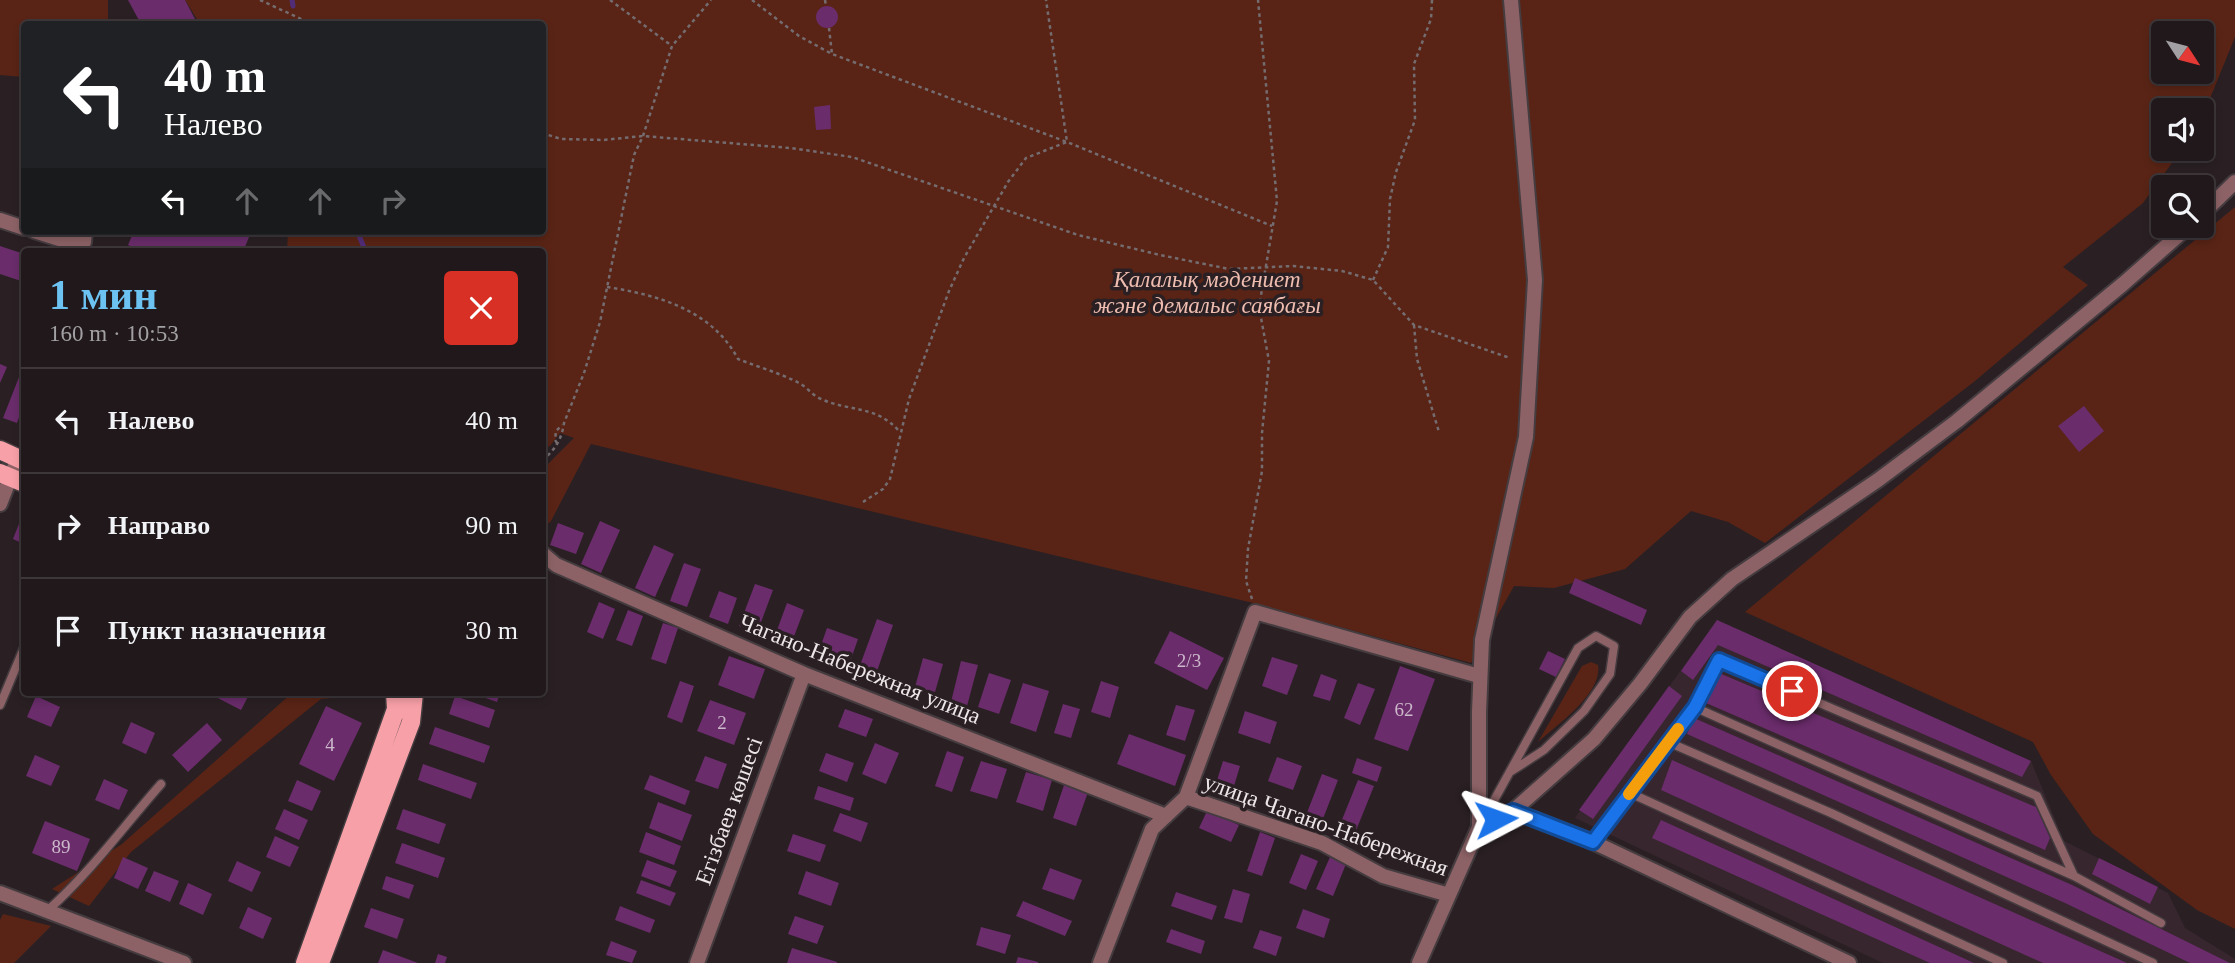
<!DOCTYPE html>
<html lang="ru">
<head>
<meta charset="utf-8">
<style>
	body { margin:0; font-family:"Times New Roman",serif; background:#2d2528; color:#f1f3f6; height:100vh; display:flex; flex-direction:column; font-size:26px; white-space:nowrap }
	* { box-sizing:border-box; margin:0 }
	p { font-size:23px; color:#a2a0a3 }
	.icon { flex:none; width:38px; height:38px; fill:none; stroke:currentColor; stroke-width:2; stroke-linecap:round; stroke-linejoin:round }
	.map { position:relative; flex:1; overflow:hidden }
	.sheet { position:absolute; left:21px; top:248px; width:525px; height:448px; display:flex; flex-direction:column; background:#20181b; border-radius:7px; box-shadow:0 4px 10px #0003,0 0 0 2px #3d373a }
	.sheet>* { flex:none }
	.guide { position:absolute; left:21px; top:21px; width:525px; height:214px; border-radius:7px; box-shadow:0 4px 10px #0003,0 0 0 2px #3d373a; background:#202124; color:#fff; overflow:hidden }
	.needle { width:46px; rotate:126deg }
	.tools { position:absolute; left:2151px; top:21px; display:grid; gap:14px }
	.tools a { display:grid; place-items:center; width:63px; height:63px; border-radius:7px; background:#20181b; box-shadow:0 4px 10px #0003,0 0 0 2px #3d373a; font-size:35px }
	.pin { position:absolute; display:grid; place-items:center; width:60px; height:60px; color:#fff; margin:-30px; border:4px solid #fff; border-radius:50%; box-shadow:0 2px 7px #0007 }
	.me { position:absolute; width:77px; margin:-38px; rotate:86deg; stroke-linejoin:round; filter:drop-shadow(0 0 5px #0008) }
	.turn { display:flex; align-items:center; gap:24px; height:147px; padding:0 28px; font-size:32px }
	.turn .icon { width:91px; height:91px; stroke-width:2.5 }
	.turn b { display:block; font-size:49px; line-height:60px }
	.lanes { display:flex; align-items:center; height:66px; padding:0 28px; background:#0003; justify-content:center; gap:35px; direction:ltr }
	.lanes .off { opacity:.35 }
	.round { display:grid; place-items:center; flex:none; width:74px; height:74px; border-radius:7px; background:#2d2528 }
	.overview { display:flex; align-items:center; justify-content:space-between; height:119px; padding:0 28px }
	h1 { font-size:42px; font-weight:600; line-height:52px; color:#6cc3f2 }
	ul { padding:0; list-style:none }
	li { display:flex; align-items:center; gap:21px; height:105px; padding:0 28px; border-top:2px solid #3d373a }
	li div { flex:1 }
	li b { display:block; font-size:26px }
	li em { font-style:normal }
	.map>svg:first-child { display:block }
	.built { fill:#37262e }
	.green { fill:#592415; fill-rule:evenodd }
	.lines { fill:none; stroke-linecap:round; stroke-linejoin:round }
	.stream { stroke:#522d77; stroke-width:5 }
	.building { fill:#6a2c6b }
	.service-casing { stroke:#453c40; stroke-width:11 }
	.minor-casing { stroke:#453c40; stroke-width:18 }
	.primary-casing { stroke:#453c40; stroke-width:21 }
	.path { stroke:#756c70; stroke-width:2.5; stroke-dasharray:3.5 3.5; stroke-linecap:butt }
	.service { stroke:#8c6266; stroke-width:8 }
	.minor { stroke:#8c6266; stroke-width:14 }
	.primary { stroke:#f8a0a8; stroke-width:18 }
	.route-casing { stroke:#114b97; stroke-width:18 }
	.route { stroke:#1a73e8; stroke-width:12 }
	.slow { stroke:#f59e0b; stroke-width:12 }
	.labels { text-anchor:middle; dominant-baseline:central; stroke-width:7; stroke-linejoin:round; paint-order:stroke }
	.number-label { font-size:19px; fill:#ccb8ca }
	.park-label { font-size:23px; font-style:italic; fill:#efbdaf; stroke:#2a2024 }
	.street-label { font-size:23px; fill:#ede6e9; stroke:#2a2024 }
</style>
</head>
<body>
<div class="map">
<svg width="2235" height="963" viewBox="0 0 2235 963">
	<rect width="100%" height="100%" fill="#2a2024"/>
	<path class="built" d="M1717 620 2031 761 2064 841 2168 893 2185 928 2235 959V963H1883L1575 818Z"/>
	<path class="green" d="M0 0H108V24H24V77L0 75Z
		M185 0H2235V37L2202 118V110H2163V149H2182L2143 203 2063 267 2088 285 1975 381 1765 543 1728 522 1691 511 1625 569 1554 588 1514 586 1471 663 1253 603 591 444 551 521 543 528V469L574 438 560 433 550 446 543 448 542 252H287L288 231H542V24H200ZM2163 33H2202V72H2163Z
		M2235 207V929L2197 910 2093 834 2051 775 2033 742 1745 612Z
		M1591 662 1598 665C1603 693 1557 725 1538 742L1582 666Z
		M292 693H385L321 699 131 852 89 906 52 889 122 844Z
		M3 914 51 926 14 963H0V920Z"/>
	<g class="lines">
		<path class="stream" d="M292 0 293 6
			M357 231 366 252"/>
	</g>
	<path class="building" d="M128 0H185L195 19 186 24H141Z
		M816 17a11 11 0 1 1 22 0a11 11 0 1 1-22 0Z
		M830 105 831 129 816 130 814 107Z
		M134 231H200L215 237 217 231 251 232 243 252H144L128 245Z
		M0 246 24 254V282L0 274Z
		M0 364 7 367 0 383Z
		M21 372 24 373V403L17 423 3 418Z
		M2084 406 2104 431 2079 452 2058 426Z
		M24 511V544L13 539Z
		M600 521 620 530 601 573 581 564Z
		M558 523 584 533 576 554 550 545Z
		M654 545 674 554 655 597 635 588Z
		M684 563 701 569 687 607 670 601Z
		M1575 578 1647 610 1641 625 1569 593Z
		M755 584 773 590 757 633 739 626Z
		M719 591 737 598 728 624 709 617Z
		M599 602 615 609 603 639 587 632Z
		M787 603 804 610 790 647 773 641Z
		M628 610 643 616 632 646 616 640Z
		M877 619 893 625 876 674 859 668Z
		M1717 620 2031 761 2022 777 1718 645 1693 680 1681 671Z
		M663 623 678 628 666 664 651 659Z
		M827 628 858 639 850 662 819 651Z
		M1170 631 1224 658 1207 690 1154 663Z
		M1548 651 1565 659 1556 677 1539 669Z
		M729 656 765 669 754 699 718 685Z
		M1272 657 1298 665 1287 695 1262 686Z
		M923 658 943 664 935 692 915 687Z
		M961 661 978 665 967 706 951 702Z
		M1400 666 1435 679 1408 751 1374 739Z
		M989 673 1011 680 999 714 978 707Z
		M1719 673 2036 807 2050 838 2045 850 1706 703Z
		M1321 674 1337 680 1330 701 1313 696Z
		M680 681 694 686 682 723 667 717Z
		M1101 681 1119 687 1110 718 1091 712Z
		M1023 683 1049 691 1036 732 1010 723Z
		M1358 683 1375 689 1360 725 1344 718Z
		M1669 686 1682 696 1593 819 1579 810Z
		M208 693H250L241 710Z
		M471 693H500L497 702Z
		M36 696 60 707 51 727 27 717Z
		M455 696 495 710 489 728 449 714Z
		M710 700 746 713 734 745 697 731Z
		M1063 704 1080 709 1071 738 1054 733Z
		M1176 705 1195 710 1185 741 1166 735Z
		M326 706 362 723 334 781 299 764Z
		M845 709 873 719 866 737 838 727Z
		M1245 711 1277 722 1270 744 1238 733Z
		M1694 718 2072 885 2230 963H2190L2065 903 1687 734Z
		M131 722 155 733 146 754 122 743Z
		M207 723 222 740 188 772 172 755Z
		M435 727 490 746 484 763 429 744Z
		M1129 734 1186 755 1175 786 1117 764Z
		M875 743 899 753 886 784 862 774Z
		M947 751 964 757 952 792 935 786Z
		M826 753 854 763 847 782 819 771Z
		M35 755 60 766 51 786 26 776Z
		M705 756 727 764 718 789 695 781Z
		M1277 757 1302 766 1293 790 1268 781Z
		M1357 758 1382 767 1377 782 1352 773Z
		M1672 760 2127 963H2043L1661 790Z
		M981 761 1007 769 997 799 970 791Z
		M1223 761 1240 766 1231 796 1214 790Z
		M423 764 477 783 471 799 418 780Z
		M1026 772 1052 780 1043 811 1016 802Z
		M1322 774 1338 780 1319 829 1303 823Z
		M650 775 690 791 685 805 644 789Z
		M104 779 128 790 119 810 95 800Z
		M297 780 321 791 312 811 288 801Z
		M1358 780 1374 786 1353 838 1337 832Z
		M1064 785 1088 792 1076 826 1053 818Z
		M818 786 854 798 850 811 814 799Z
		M658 802 692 815 682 841 649 828Z
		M284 809 308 820 299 840 275 829Z
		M403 809 446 824 439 844 396 829Z
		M1207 811 1239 825 1231 842 1199 828Z
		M840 813 868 823 861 842 833 831Z
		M1661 820 1974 963H1930L1652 838Z
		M45 821 90 839 77 871 32 853Z
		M646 832 681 846 674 865 639 852Z
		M1260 832 1275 838 1262 876 1247 871Z
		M793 834 826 845 820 862 787 851Z
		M275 836 299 847 290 867 266 857Z
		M402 843 445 858 438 878 395 863Z
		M1301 854 1318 861 1306 890 1289 883Z
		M123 857 148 868 138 889 114 878Z
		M1330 857 1346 864 1333 896 1316 889Z
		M2099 858 2158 887 2150 904 2092 874Z
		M647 860 677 871 670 887 641 876Z
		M237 861 261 872 252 892 228 881Z
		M1050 868 1082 880 1074 900 1042 889Z
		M154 871 179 881 170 902 145 891Z
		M806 871 839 883 831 906 798 894Z
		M386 876 414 885 409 899 382 889Z
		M641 880 676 893 670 906 636 893Z
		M188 883 212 894 203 915 179 904Z
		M1233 889 1250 894 1242 923 1224 918Z
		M1176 892 1217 906 1212 920 1171 906Z
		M1023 901 1072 921 1065 936 1016 916Z
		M620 906 655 920 650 933 615 920Z
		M248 907 272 918 263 939 239 928Z
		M371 908 404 919 397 939 364 927Z
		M1303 909 1330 919 1324 938 1296 928Z
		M795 916 824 926 817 944 788 934Z
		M981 927 1011 935 1005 954 976 945Z
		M1171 929 1205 941 1201 954 1166 942Z
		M1260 930 1282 937 1276 956 1253 948Z
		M611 941 637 951 632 963 606 955Z
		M792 948 837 962V963H787Z
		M383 950 418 963H378Z
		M438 954 447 957 445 963H435Z
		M1018 957 1038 962V963H1016Z"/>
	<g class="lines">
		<defs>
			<path id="service" d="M0 705 24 648
				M1668 742 1831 813 2153 963
				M1630 793 2003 963
				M1481 824 1578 648 1596 636 1614 646 1610 674 1584 711 1544 750 1510 772
				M1593 842 1694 707
				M2074 876 2037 796 1719 660 1694 707 2074 876 2161 923
				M47 911C90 873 123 827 161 784"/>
			<path id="minor" d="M2202 214 2235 182
				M0 220 24 228
				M34 231 69 242H84L85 231
				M0 504 18 458
				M542 553 556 565 804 674 1166 816
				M1186 797 1322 843 1383 876 1449 895
				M1513 811 1593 842 1849 963
				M1479 827 1513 811 1594 739 1640 684 1690 617 1732 579 1878 480 1957 421 2123 284 2189 226
				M0 893 184 963
				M697 963 804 674
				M1100 963 1152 829 1186 797 1255 612 1479 676
				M1419 963 1479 827V712L1482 640 1526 437 1535 280 1511 0"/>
			<path id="primary" d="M0 450 24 461
				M0 473 24 483
				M305 963 396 709 395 693
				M320 963 411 722 414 693"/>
		</defs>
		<use href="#service" class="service-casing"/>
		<use href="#minor" class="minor-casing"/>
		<use href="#primary" class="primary-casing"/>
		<path class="path" d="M260 0 312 24
			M610 0 672 46
			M752 0 799 36 832 54 1067 142 1272 226
			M825 0 826 6
			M829 28 832 54
			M542 133 561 139 603 140 643 136 790 148 852 157 1078 235 1160 255 1229 269 1293 266 1342 271 1373 280 1414 325 1510 358
			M1373 280 1388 247 1390 199 1396 172 1415 120 1414 64 1431 19 1432 0
			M607 287C658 295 712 310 738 359 758 367 780 373 799 383 807 387 813 396 821 399 850 412 876 405 899 431
			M1414 325 1417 359 1439 432
			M557 443 555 440 556 431 562 425
			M542 460C555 451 562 438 564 423L584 373 600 322 634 155 643 136 672 46 711 0
			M863 502 883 489 890 479 909 399 949 291 964 258 1008 182 1026 158 1067 142 1046 0
			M1252 599 1246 581 1248 549 1262 471V433L1269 361 1259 307 1277 201 1258 0"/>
		<use href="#service" class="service"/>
		<use href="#minor" class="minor"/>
		<use href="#primary" class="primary"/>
	</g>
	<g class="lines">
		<defs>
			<path id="route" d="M1496 819 1513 811 1593 842 1695 707 1719 660 1792 691"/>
		</defs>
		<use href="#route" class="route-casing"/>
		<use href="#route" class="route"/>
		<path class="slow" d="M1629 794 1678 729"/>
	</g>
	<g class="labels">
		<g class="number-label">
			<text x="1189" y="660">2/3</text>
			<text x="1404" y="709">62</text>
			<text x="722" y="722">2</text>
			<text x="330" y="744">4</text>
			<text x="61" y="846">89</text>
		</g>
		<g class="park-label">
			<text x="1207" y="279">Қалалық мәдениет<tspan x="1207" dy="26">және демалыс саябағы</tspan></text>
		</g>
		<g class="street-label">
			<text transform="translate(860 669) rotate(22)">Чагано-Набережная улица</text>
			<text transform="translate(729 811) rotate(-70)">Егізбаев көшесі</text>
			<text transform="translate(1326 825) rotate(20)">улица Чагано-Набережная</text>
		</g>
	</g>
</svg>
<div class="tools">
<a><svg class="needle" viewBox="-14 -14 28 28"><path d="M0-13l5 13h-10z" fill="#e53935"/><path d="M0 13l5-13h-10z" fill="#a2a0a3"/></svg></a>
<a><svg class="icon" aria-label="sound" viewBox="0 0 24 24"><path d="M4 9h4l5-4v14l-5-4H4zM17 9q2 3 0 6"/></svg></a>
<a><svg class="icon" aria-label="search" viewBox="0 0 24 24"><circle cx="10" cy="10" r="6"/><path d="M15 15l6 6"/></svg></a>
</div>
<div class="pin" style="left:1792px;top:691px;background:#d93025"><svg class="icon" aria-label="arrive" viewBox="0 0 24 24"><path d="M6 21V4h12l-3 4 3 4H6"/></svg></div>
<svg class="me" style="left:1496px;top:819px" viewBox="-20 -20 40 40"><path d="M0-17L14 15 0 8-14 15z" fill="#1a73e8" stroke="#fff" stroke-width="4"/></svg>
<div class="guide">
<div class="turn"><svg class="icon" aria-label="left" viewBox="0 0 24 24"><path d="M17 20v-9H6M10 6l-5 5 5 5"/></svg><div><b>40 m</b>Налево</div></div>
<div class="lanes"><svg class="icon" aria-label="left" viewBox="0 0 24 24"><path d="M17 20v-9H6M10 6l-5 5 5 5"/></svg><svg class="icon off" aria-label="ahead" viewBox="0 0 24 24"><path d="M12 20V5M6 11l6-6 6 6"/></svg><svg class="icon off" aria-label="ahead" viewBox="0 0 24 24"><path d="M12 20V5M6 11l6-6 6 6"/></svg><svg class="icon off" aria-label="right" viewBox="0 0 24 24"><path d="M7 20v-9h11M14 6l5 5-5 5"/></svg></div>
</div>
<section class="sheet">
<div class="overview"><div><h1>1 мин</h1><p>160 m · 10:53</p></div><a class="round" style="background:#d93025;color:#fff"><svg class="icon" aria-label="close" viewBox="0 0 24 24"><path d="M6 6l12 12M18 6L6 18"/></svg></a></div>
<ul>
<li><svg class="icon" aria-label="left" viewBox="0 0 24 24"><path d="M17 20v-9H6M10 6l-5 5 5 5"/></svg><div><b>Налево</b></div><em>40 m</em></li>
<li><svg class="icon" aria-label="right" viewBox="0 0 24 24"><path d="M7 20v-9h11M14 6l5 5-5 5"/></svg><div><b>Направо</b></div><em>90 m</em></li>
<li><svg class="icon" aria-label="arrive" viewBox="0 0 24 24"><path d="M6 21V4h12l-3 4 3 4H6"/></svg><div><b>Пункт назначения</b></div><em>30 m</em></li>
</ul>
</section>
</div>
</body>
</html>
